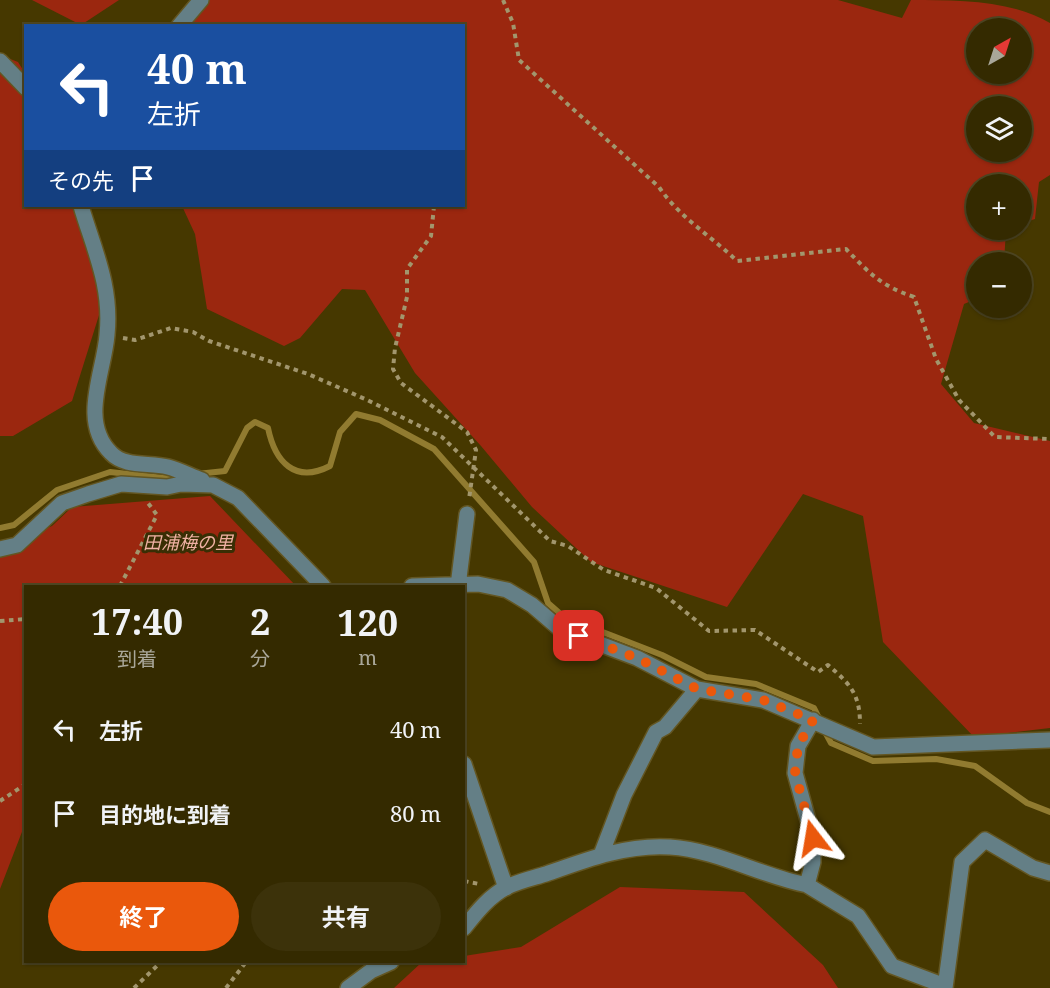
<!DOCTYPE html>
<html lang="ja">
<head>
<meta charset="utf-8">
<style>
	body { margin:0; font-family:"Noto Serif","Noto Sans JP",serif; background:#3c320a; color:#f1f3f6; height:100vh; display:flex; flex-direction:column; font-size:22px; white-space:nowrap }
	* { box-sizing:border-box; margin:0 }
	p { font-size:20px; color:#a9a799 }
	.icon { flex:none; width:33px; height:33px; fill:none; stroke:currentColor; stroke-width:2; stroke-linecap:round; stroke-linejoin:round }
	.map { position:relative; flex:1; overflow:hidden }
	.details { position:absolute; left:24px; top:585px; width:441px; height:378px; display:flex; flex-direction:column; background:#342a00; border-radius:0px; box-shadow:0 2px 4px #0004,0 0 0 2px #4e4622 }
	.details>* { flex:none }
	.guide { position:absolute; left:24px; top:24px; width:441px; height:183px; border-radius:0px; box-shadow:0 2px 4px #0004,0 0 0 2px #4e4622; background:#1a4fa0; color:#fff; overflow:hidden }
	.needle { width:39px; rotate:39deg }
	.tools { position:absolute; left:966px; top:18px; display:grid; gap:12px }
	.tools a { display:grid; place-items:center; width:66px; height:66px; border-radius:50%; background:#342a00; box-shadow:0 2px 4px #0004,0 0 0 2px #4e4622; font-size:30px }
	.pin { position:absolute; display:grid; place-items:center; width:51px; height:51px; color:#fff; margin:-26px; border-radius:12px; box-shadow:0 3px 9px #0006 }
	.me { position:absolute; width:66px; margin:-33px; rotate:346deg; stroke-linejoin:round; filter:drop-shadow(0 0 4px #0008) }
	.turn { display:flex; align-items:center; gap:21px; height:126px; padding:0 24px; font-size:27px }
	.turn .icon { width:78px; height:78px; stroke-width:2.5 }
	.turn b { display:block; font-size:42px; line-height:51px }
	.then { display:flex; align-items:center; height:57px; padding:0 24px; background:#0003; gap:12px; font-size:22px }
	.eta { display:flex; justify-content:space-evenly; align-items:center; height:102px; text-align:center }
	.eta b { font-size:36px; font-weight:700; line-height:42px }
	.cta { display:flex; gap:12px; margin-top:auto; padding:12px 24px }
	.cta a { flex:1; height:69px; border-radius:36px; background:#ea580c; color:#fff; font-size:24px; font-weight:700; line-height:69px; text-align:center }
	.cta a+a { background:#3c320a; color:#f1f3f6 }
	ul { padding:0; list-style:none }
	li { display:flex; align-items:center; gap:18px; height:84px; padding:0 24px }
	li div { flex:1 }
	li b { display:block; font-size:22px }
	li em { font-style:normal }
	.map>svg:first-child { display:block }
	.green { fill:#9b270f; fill-rule:evenodd }
	.lines { fill:none; stroke-linecap:round; stroke-linejoin:round }
	.stream { stroke:#917b30; stroke-width:6 }
	.minor-casing { stroke:#635622; stroke-width:18 }
	.path { stroke:#a2966d; stroke-width:4; stroke-dasharray:4.5 4.5; stroke-linecap:butt }
	.minor { stroke:#647f86; stroke-width:15 }
	.route { stroke:#ea580c; stroke-width:10; stroke-dasharray:0 18 }
	.labels { text-anchor:middle; dominant-baseline:central; stroke-width:6; stroke-linejoin:round; paint-order:stroke }
	.park-label { font-size:18px; font-style:italic; fill:#f0b1a3; stroke:#392e04 }
</style>
</head>
<body>
<div class="map">
<svg width="1050" height="988" viewBox="0 0 1050 988">
	<rect width="100%" height="100%" fill="#463800"/>
	<path class="green" d="M32 0H119L81 25Z
		M203 0H838L902 18 911 0C957 0 1011 0 1050 23V175L1039 182 1035 219 1022 223V184H976V230H1006L1004 262H976V299L964 304 941 384 974 423 1050 441V728L974 737 883 642 863 516 803 494 727 607 591 562 532 507 481 446 415 373 365 290 342 289 300 338 284 346 207 309 195 234 182 206H464V26L186 25ZM976 28H1022V74H976ZM976 106H1022V152H976Z
		M0 55 18 62 25 73 26 206H86L95 243 100 312 72 401 13 436H0Z
		M210 496 296 586H26L25 824 0 889V547L52 526 72 507Z
		M620 887 744 892 823 965 838 988H394L421 963 464 962V956L521 947Z"/>
	<g class="lines">
		<path class="stream" d="M197 474 225 471 247 428 255 422 268 428C275 462 295 484 330 466L340 432 356 414 380 420 434 449 534 562 548 603 564 617 662 655 706 677 756 684 814 708 819 718
			M0 528 14 525 57 490 110 472 164 478 181 476
			M824 730 831 743 873 761 936 759 975 766 1027 803 1050 812"/>
		<defs>
			<path id="minor" d="M179 26 201 0
				M0 61 26 88
				M81 206C94 250 112 286 107 335 104 373 79 421 111 453 125 468 150 462 168 467 179 470 191 476 202 480
				M0 549 17 545 62 503 88 494 121 484 167 487 181 484 213 485 238 498 323 586
				M412 586 478 584 507 590 532 605 560 629 637 658 697 689 763 700 873 747 1050 740
				M458 586 467 514
				M464 764 506 888
				M601 855 624 795 656 732 665 727 697 689
				M807 885 858 916 892 966 945 986
				M464 928C476 913 489 896 507 887 519 881 533 878 546 874 585 860 627 844 670 847 717 850 761 876 807 885L813 862V838L795 773 798 746 813 720
				M348 988 371 971 391 962
				M945 988 962 862 985 840 1033 868 1050 873"/>
		</defs>
		<use href="#minor" class="minor-casing"/>
		<path class="path" d="M503 0 513 23 519 60 659 187C679 217 711 236 737 261L846 249C869 273 881 286 914 297L936 359 959 400 995 437 1050 439
			M434 206 431 236 407 269V297L395 348 393 369 401 383 467 432 476 450 469 499
			M123 338 135 340 171 328 193 332 209 341 308 374 365 399 442 437 550 541 568 546 604 570 656 588 709 631 755 630 818 672 828 665C850 684 860 694 860 724
			M120 586 157 515 148 503
			M0 621 26 619
			M0 801 26 784
			M464 881 479 884
			M134 988 161 962
			M226 988 246 962"/>
		<use href="#minor" class="minor"/>
	</g>
	<g class="lines">
		<path class="route" d="M579 636 637 658 697 689 763 700 813 720 798 746 795 773 813 838"/>
	</g>
	<g class="labels">
		<g class="park-label">
			<text x="188" y="542">田浦梅の里</text>
		</g>
	</g>
</svg>
<div class="tools">
<a><svg class="needle" viewBox="-14 -14 28 28"><path d="M0-13l5 13h-10z" fill="#e53935"/><path d="M0 13l5-13h-10z" fill="#a9a799"/></svg></a>
<a><svg class="icon" aria-label="layers" viewBox="0 0 24 24"><path d="M12 4l9 5-9 5-9-5zM3 14l9 5 9-5"/></svg></a>
<a>+</a>
<a>−</a>
</div>
<div class="pin" style="left:579px;top:636px;background:#d93025"><svg class="icon" aria-label="arrive" viewBox="0 0 24 24"><path d="M6 21V4h12l-3 4 3 4H6"/></svg></div>
<svg class="me" style="left:813px;top:838px" viewBox="-20 -20 40 40"><path d="M0-17L14 15 0 8-14 15z" fill="#ea580c" stroke="#fff" stroke-width="4"/></svg>
<div class="guide">
<div class="turn"><svg class="icon" aria-label="left" viewBox="0 0 24 24"><path d="M17 20v-9H6M10 6l-5 5 5 5"/></svg><div><b>40 m</b>左折</div></div>
<div class="then">その先<svg class="icon" aria-label="arrive" viewBox="0 0 24 24"><path d="M6 21V4h12l-3 4 3 4H6"/></svg></div>
</div>
<section class="details">
<div class="eta">
<div><b>17:40</b><p>到着</p></div>
<div><b>2</b><p>分</p></div>
<div><b>120</b><p>m</p></div>
</div>
<ul>
<li><svg class="icon" aria-label="left" viewBox="0 0 24 24"><path d="M17 20v-9H6M10 6l-5 5 5 5"/></svg><div><b>左折</b></div><em>40 m</em></li>
<li><svg class="icon" aria-label="arrive" viewBox="0 0 24 24"><path d="M6 21V4h12l-3 4 3 4H6"/></svg><div><b>目的地に到着</b></div><em>80 m</em></li>
</ul>
<div class="cta"><a>終了</a><a>共有</a></div>
</section>
</div>
</body>
</html>
